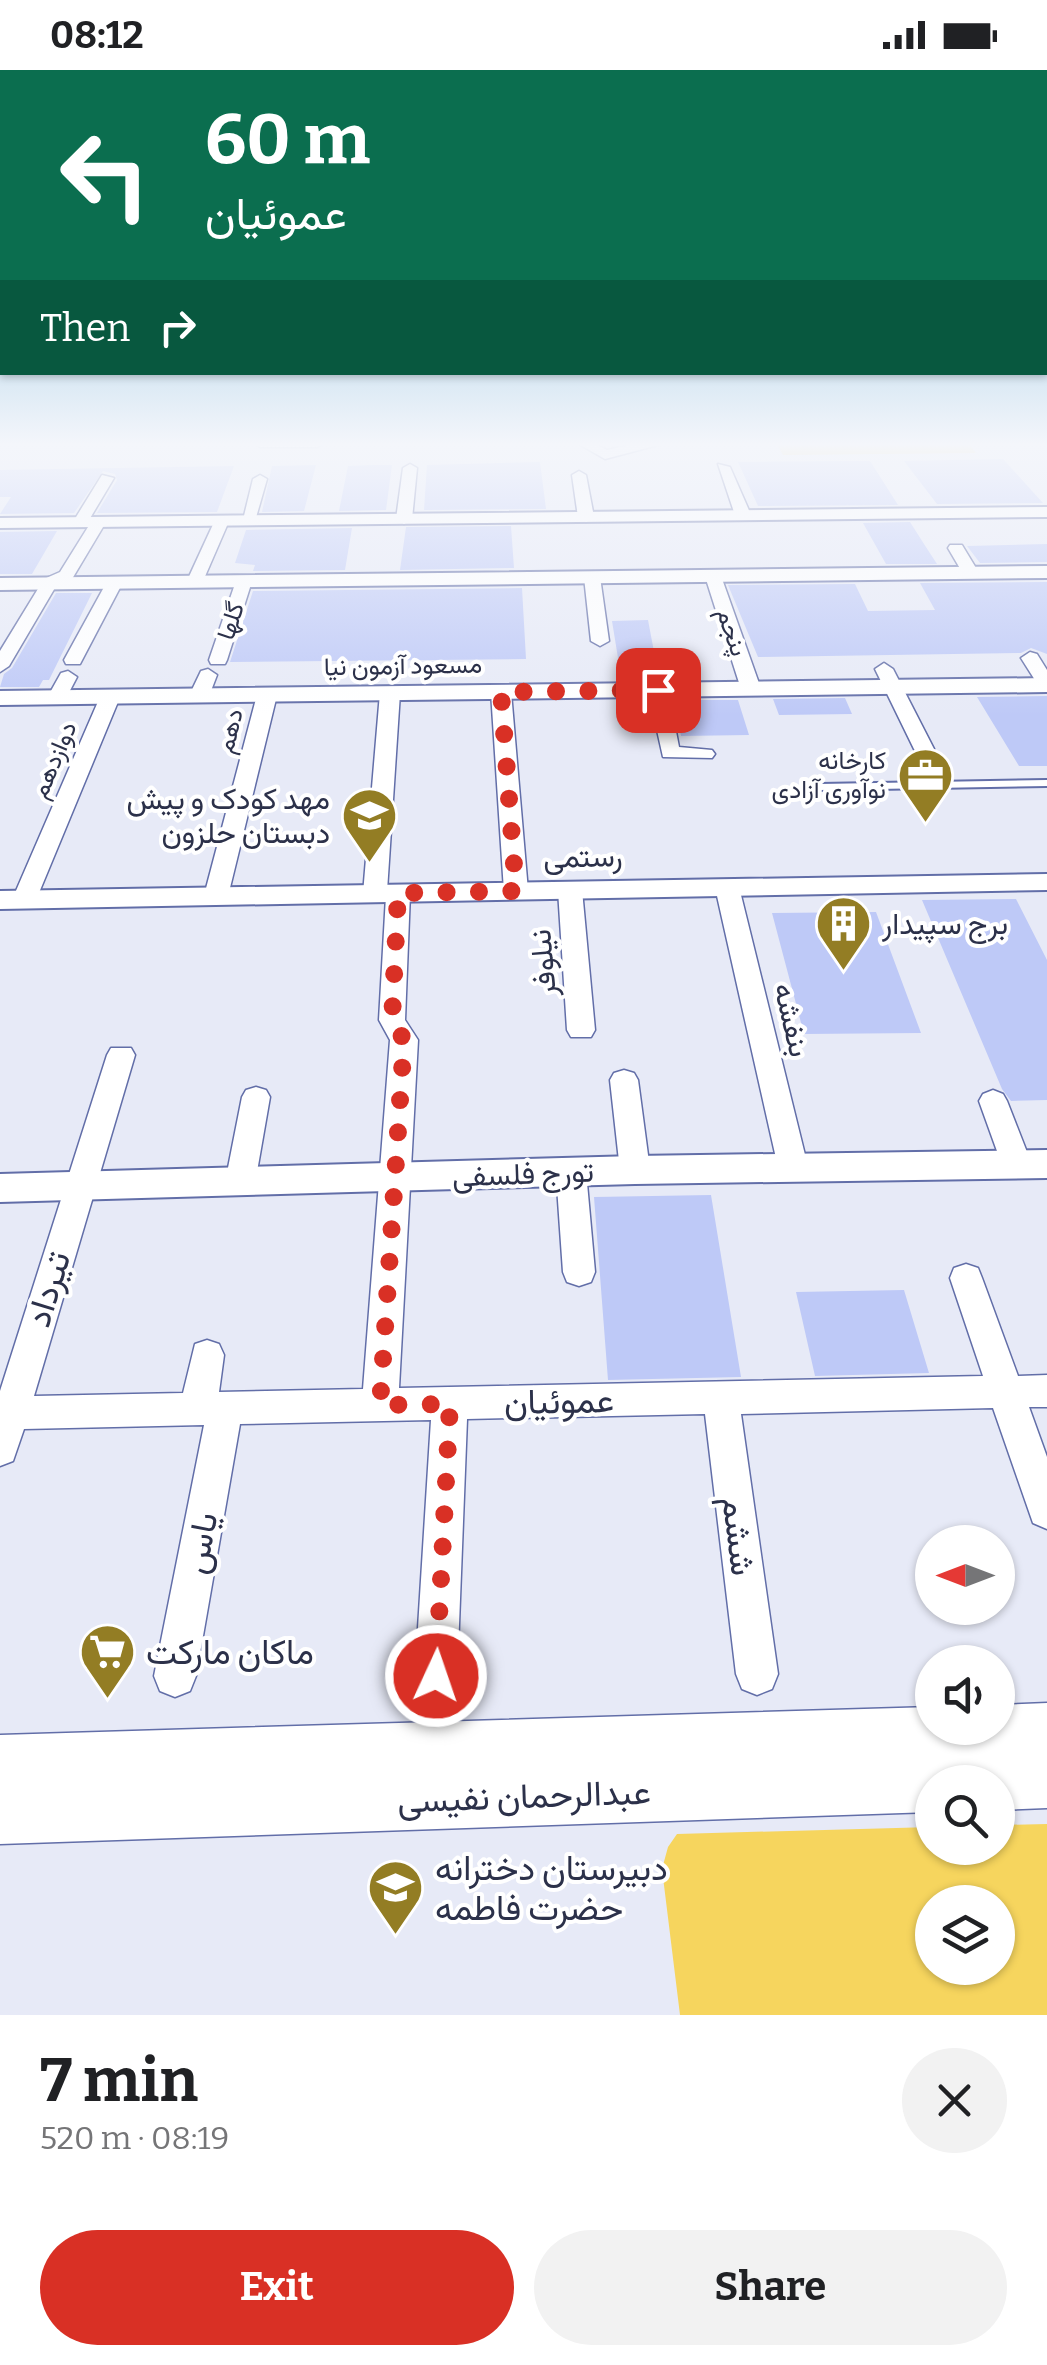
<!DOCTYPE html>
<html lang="en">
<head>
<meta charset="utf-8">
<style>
	body { margin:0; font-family:Bitter,Vazirmatn,serif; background:#f2f2f2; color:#202124; height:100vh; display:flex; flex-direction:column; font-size:38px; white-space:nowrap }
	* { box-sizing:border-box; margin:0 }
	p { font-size:32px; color:#757577 }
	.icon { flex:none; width:55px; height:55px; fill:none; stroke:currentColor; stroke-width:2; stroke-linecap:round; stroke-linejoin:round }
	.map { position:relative; height:1945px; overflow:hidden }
	.sheet { display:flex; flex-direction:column; background:#fff; flex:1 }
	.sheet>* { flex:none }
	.banner { position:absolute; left:0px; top:0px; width:1048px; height:305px; box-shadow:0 2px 8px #0004; background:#0b6e4f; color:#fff; overflow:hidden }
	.needle { width:65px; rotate:270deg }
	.fabs { position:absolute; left:915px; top:1455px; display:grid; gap:20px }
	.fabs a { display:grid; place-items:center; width:100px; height:100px; border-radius:50%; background:#fff; box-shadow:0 2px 8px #0004; font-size:50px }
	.pin { position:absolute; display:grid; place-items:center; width:85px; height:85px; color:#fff; margin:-42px; border-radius:20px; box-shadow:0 5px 15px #0006 }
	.me { position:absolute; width:110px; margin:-55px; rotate:3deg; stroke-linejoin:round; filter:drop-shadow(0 0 8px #0008) }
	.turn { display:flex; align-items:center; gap:35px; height:210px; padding:0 40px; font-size:45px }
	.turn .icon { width:130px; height:130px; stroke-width:2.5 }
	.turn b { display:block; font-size:70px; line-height:85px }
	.then { display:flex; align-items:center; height:95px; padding:0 40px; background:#0003; gap:20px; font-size:38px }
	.round { display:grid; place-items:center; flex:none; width:105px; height:105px; border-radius:52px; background:#f2f2f2 }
	.head { display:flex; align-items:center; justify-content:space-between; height:170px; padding:0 40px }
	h1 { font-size:60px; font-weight:700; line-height:75px }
	.action { display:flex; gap:20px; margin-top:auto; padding:20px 40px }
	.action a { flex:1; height:115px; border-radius:60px; background:#d93025; color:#fff; font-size:40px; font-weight:700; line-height:115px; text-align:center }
	.action a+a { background:#f2f2f2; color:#202124 }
	.status { display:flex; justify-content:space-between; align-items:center; height:70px; padding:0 50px; background:#fff; direction:ltr }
	.status svg { height:28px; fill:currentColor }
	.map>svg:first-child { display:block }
	.green { fill:#f6d55e; fill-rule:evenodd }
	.building { fill:#bec9f7 }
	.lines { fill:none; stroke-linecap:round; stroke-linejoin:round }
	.service-casing { stroke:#626ea8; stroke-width:4 }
	.minor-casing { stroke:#626ea8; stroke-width:3 }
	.tertiary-casing { stroke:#626ea8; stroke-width:4 }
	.secondary-casing { stroke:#626ea8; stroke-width:3 }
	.service { fill:#fff; fill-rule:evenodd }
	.minor { fill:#fff; fill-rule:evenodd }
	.tertiary { fill:#fff; fill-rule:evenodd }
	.secondary { fill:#fff; fill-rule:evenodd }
	.route { stroke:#d93025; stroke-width:18; stroke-dasharray:0 32.4 }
	.labels { text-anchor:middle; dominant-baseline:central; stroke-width:8; stroke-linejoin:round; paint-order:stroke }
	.far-street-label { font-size:25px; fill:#2c314a; stroke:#fff }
	.far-poi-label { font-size:25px; fill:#2c314a; stroke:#fff; text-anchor:end }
	.poi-label { font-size:30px; fill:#2c314a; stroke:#fff; text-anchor:end }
	.street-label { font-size:30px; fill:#2c314a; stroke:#fff }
	.near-street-label { font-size:35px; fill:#2c314a; stroke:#fff }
	.near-poi-label { font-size:35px; fill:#2c314a; stroke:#fff; text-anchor:start }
</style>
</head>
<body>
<div class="status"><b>08:12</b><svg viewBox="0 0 49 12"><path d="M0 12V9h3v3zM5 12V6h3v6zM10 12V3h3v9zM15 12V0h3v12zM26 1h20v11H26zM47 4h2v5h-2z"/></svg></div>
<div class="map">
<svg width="1047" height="1945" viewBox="0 0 1047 1945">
	<rect width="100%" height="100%" fill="#e7eaf7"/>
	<path class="green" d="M776 373H968L976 383 783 385Z
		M1047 1754V1945H680L662 1799 668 1777 677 1764 932 1757V1778H998V1755ZM998 1832V1898H932V1832Z"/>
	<path class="building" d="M1003 389 1043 433 937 434 904 391Z
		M854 391H870L898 435 758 436 738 392Z
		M540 392 546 439 424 440 427 395Z
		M316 395 304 441 262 442 272 396Z
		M373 395H392L386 440 339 441 348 396Z
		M234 396 217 442 97 443 117 410 115 404 103 401 74 443 0 444 11 427H0V400Z
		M910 452 924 474 937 494H886L863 453Z
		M511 456 514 498 400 500 406 457Z
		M352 458 345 500 253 501 255 495 235 493 246 460Z
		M57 461 32 504H0V462Z
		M1047 474V492L980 493 967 476Z
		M1047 512V584L1031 578 1021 583 758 587 728 515 855 514 868 541 935 540 920 513Z
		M522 518 526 589 230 592 253 521Z
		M56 523H92L49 610H43L39 617H0L4 604 12 598Z
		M648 550 655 587 618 588 612 551Z
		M1047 626V696H1019L977 627Z
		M845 628 852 644 779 645 773 629Z
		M674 630H738L749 665 681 666Z
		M1016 829 1047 890V1030L1011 1031 1002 1019 922 830Z
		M876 842 921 963 804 964 772 843Z
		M711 1125 741 1307 608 1310 594 1127Z
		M904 1220 929 1303 815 1306 796 1222Z"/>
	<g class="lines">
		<defs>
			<path id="service" d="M1047 710V716L820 720 815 717 820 714Z"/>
			<path id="minor" d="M254 373H323L317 377H260Z
				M577 373H594L607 380 639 373 658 375 605 389Z
				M410 394 417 398 412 449 404 454 396 449 403 398Z
				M718 394 730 397 751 445 748 448 735 445Z
				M579 401 586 405 594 447 586 452 578 447 572 405Z
				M102 405 114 408 86 455H76L73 452Z
				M260 405 267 409 255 451 242 454 253 409Z
				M216 448 229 451 203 511 189 515 187 511Z
				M93 449 106 452 72 509 56 516 9 596 0 602V581L44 509 60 502Z
				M950 475H962L979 503 977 507H965L948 478Z
				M592 502 600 507 609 571 600 576 591 571 584 507Z
				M707 502 721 506 761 619 758 623 751 625 741 619 705 506Z
				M244 506 252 511 227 590 225 594H211L209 590 236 511Z
				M109 508 123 512 80 594H66L64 590Z
				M1030 582 1037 584 1047 600V620L1040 618 1021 588Z
				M884 593 893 599 934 679 931 683H917L914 679 875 599Z
				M208 599 217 605 209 626 199 632 192 630 189 626 201 601Z
				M68 601 77 607 64 632 57 634 50 632 47 628 61 603Z
				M658 614 668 620 679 677 712 680 715 684 712 688 663 687 648 620Z
				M501 616 511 622 528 821 516 828 504 821 491 622Z
				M390 617 400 623 387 821 398 816 410 823 405 950 418 970 399 1318 983 1306 950 1208 954 1198 966 1194 978 1198 982 1208 1018 1306 1047 1305V1337H1029L1047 1387V1459L1033 1453 993 1338 741 1344 778 1604 772 1619 757 1625 742 1619 736 1604 705 1344 467 1349 457 1606 451 1621 436 1627 421 1621 415 1606 431 1350 240 1354 196 1606 190 1621 175 1627 160 1621 154 1606 204 1355 24 1359 13 1391 0 1396V1321L107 985 111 978H131L135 985 34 1326 183 1323 195 1274 207 1270 219 1274 224 1285 219 1322 363 1319 390 970 379 950 386 826 375 831 363 824 380 623Z
				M267 619 277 625 228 826 216 833 207 831 204 826 257 625Z
				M110 621 120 627 36 830 24 837 15 835 12 830 100 627Z
				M727 810 739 817 808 1097 804 1105 793 1109 782 1105 778 1097 715 817Z
				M570 813 582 820 595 960 591 967H571L567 960 558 820Z
				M624 1000 634 1003 638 1010 650 1100 646 1108 635 1112 624 1108 620 1100 610 1010 614 1003Z
				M256 1017 266 1020 270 1027 255 1113 251 1121 240 1125 229 1121 225 1113 242 1027 246 1020Z
				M993 1020 1003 1024 1007 1031 1032 1095 1028 1103 1017 1107 1006 1103 1002 1095 979 1031 983 1024Z
				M571 1090 582 1094 586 1102 595 1202 591 1212 579 1216 567 1212 563 1202 556 1102 560 1094Z"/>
			<path id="tertiary" d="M1047 437V447L0 458V448Z
				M1047 496V508L0 520V508Z
				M1047 608V622L0 635V621Z
				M1047 804V820L0 839V821Z
				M1047 1080V1108L635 1114 0 1132V1104L635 1086Z"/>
			<path id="secondary" d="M1047 1633V1738L998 1740V1712H932V1742L0 1774V1665L932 1637V1658H998V1635Z"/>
		</defs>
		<use href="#service" class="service-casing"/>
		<use href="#minor" class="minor-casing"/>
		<use href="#tertiary" class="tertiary-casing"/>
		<use href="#secondary" class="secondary-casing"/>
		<use href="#service" class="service"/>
		<use href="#minor" class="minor"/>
		<use href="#tertiary" class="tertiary"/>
		<use href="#secondary" class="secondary"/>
	</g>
	<linearGradient id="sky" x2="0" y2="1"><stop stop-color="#62acd4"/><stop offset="0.58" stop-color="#f4f6fb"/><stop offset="1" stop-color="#f4f6fb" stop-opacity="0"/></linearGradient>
	<rect width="1047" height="646" fill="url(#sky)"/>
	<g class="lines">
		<path class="route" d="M436 1606 450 1334 380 1335 404 970 392 950 398 823 516 821 501 622 658 620"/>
	</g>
	<defs>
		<symbol id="office-pin" viewBox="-11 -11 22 30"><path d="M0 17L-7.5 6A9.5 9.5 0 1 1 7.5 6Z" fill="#937d24" stroke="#fff"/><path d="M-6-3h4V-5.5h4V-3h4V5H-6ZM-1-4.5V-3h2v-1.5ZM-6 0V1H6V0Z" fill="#fff"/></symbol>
		<symbol id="school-pin" viewBox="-11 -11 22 30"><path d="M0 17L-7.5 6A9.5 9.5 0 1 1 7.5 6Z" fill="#937d24" stroke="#fff"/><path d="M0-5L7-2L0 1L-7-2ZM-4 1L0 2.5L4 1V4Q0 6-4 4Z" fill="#fff"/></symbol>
		<symbol id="building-pin" viewBox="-11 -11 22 30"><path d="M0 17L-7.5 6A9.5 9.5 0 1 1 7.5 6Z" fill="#937d24" stroke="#fff"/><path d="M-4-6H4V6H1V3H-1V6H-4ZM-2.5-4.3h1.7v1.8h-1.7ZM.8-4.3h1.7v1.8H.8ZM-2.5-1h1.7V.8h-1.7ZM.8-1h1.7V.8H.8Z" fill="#fff"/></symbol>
		<symbol id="supermarket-pin" viewBox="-11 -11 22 30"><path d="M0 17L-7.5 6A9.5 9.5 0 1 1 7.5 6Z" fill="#937d24" stroke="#fff"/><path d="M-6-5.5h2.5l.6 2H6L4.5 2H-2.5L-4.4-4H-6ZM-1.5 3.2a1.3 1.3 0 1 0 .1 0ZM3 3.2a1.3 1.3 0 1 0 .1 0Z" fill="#fff"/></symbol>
	</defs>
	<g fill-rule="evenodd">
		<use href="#office-pin" x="894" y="674" width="63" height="86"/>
		<use href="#school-pin" x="338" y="714" width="63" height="86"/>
		<use href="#building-pin" x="812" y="822" width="63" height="86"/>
		<use href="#supermarket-pin" x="76" y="1550" width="63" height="86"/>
		<use href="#school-pin" x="364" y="1786" width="63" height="86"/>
	</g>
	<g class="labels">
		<g class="far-street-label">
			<text transform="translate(231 551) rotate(-72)">گلها</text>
			<text transform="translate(732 562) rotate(71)">پنجم</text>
			<text transform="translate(403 596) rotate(-1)">مسعود آزمون نیا</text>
			<text transform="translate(230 661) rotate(-76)">دهم</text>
			<text transform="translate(54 690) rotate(-67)">دوازدهم</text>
		</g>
		<g class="far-poi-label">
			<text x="886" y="691">کارخانه<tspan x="886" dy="29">نوآوری آزادی</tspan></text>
		</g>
		<g class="poi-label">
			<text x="330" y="729">مهد کودک و پیش<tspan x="330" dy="34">دبستان حلزون</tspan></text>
			<text x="882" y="854" text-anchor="start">برج سپیدار</text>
		</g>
		<g class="street-label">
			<text transform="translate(583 787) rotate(-1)">رستمی</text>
			<text transform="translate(543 893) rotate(-95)">نیلوفر</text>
			<text transform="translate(792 950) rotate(77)">بنفشه</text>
			<text transform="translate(523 1104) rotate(-2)">تورج فلسفی</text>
		</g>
		<g class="near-street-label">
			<text transform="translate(48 1219) rotate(-73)">تیرداد</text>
			<text transform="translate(559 1331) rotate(-1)">عموئیان</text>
			<text transform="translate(739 1466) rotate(83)">ششم</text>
			<text transform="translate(200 1473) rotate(-79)">یاس</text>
			<text transform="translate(524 1726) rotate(-2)">عبدالرحمان نفیسی</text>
		</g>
		<g class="near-poi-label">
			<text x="146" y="1582">ماکان مارکت</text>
			<text x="435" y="1798">دبیرستان دخترانه<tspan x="435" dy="40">حضرت فاطمه</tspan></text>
		</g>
	</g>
</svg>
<div class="fabs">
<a><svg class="needle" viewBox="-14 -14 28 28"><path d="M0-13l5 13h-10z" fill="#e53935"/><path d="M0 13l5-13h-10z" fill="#757577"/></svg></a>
<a><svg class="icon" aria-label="sound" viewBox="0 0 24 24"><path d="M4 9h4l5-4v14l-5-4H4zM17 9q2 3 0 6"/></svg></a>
<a><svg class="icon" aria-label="search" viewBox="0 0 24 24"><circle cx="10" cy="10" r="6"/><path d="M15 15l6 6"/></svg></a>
<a><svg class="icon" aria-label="layers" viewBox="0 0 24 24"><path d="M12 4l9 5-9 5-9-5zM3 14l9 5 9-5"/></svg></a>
</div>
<div class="pin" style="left:658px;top:620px;background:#d93025"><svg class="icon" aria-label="arrive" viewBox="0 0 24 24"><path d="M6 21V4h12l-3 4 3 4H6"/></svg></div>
<svg class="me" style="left:436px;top:1606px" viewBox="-20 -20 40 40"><circle r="17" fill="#d93025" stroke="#fff" stroke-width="3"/><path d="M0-11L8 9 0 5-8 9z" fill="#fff"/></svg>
<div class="banner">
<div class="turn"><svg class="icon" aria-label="left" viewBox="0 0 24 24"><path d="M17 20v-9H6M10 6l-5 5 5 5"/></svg><div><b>60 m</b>عموئیان</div></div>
<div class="then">Then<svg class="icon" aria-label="right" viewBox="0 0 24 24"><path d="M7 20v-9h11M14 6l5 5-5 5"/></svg></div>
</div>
</div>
<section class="sheet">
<div class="head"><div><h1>7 min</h1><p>520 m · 08:19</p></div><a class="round"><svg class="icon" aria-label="close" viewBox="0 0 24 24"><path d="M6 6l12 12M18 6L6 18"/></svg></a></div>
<div class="action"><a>Exit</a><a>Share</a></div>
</section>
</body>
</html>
